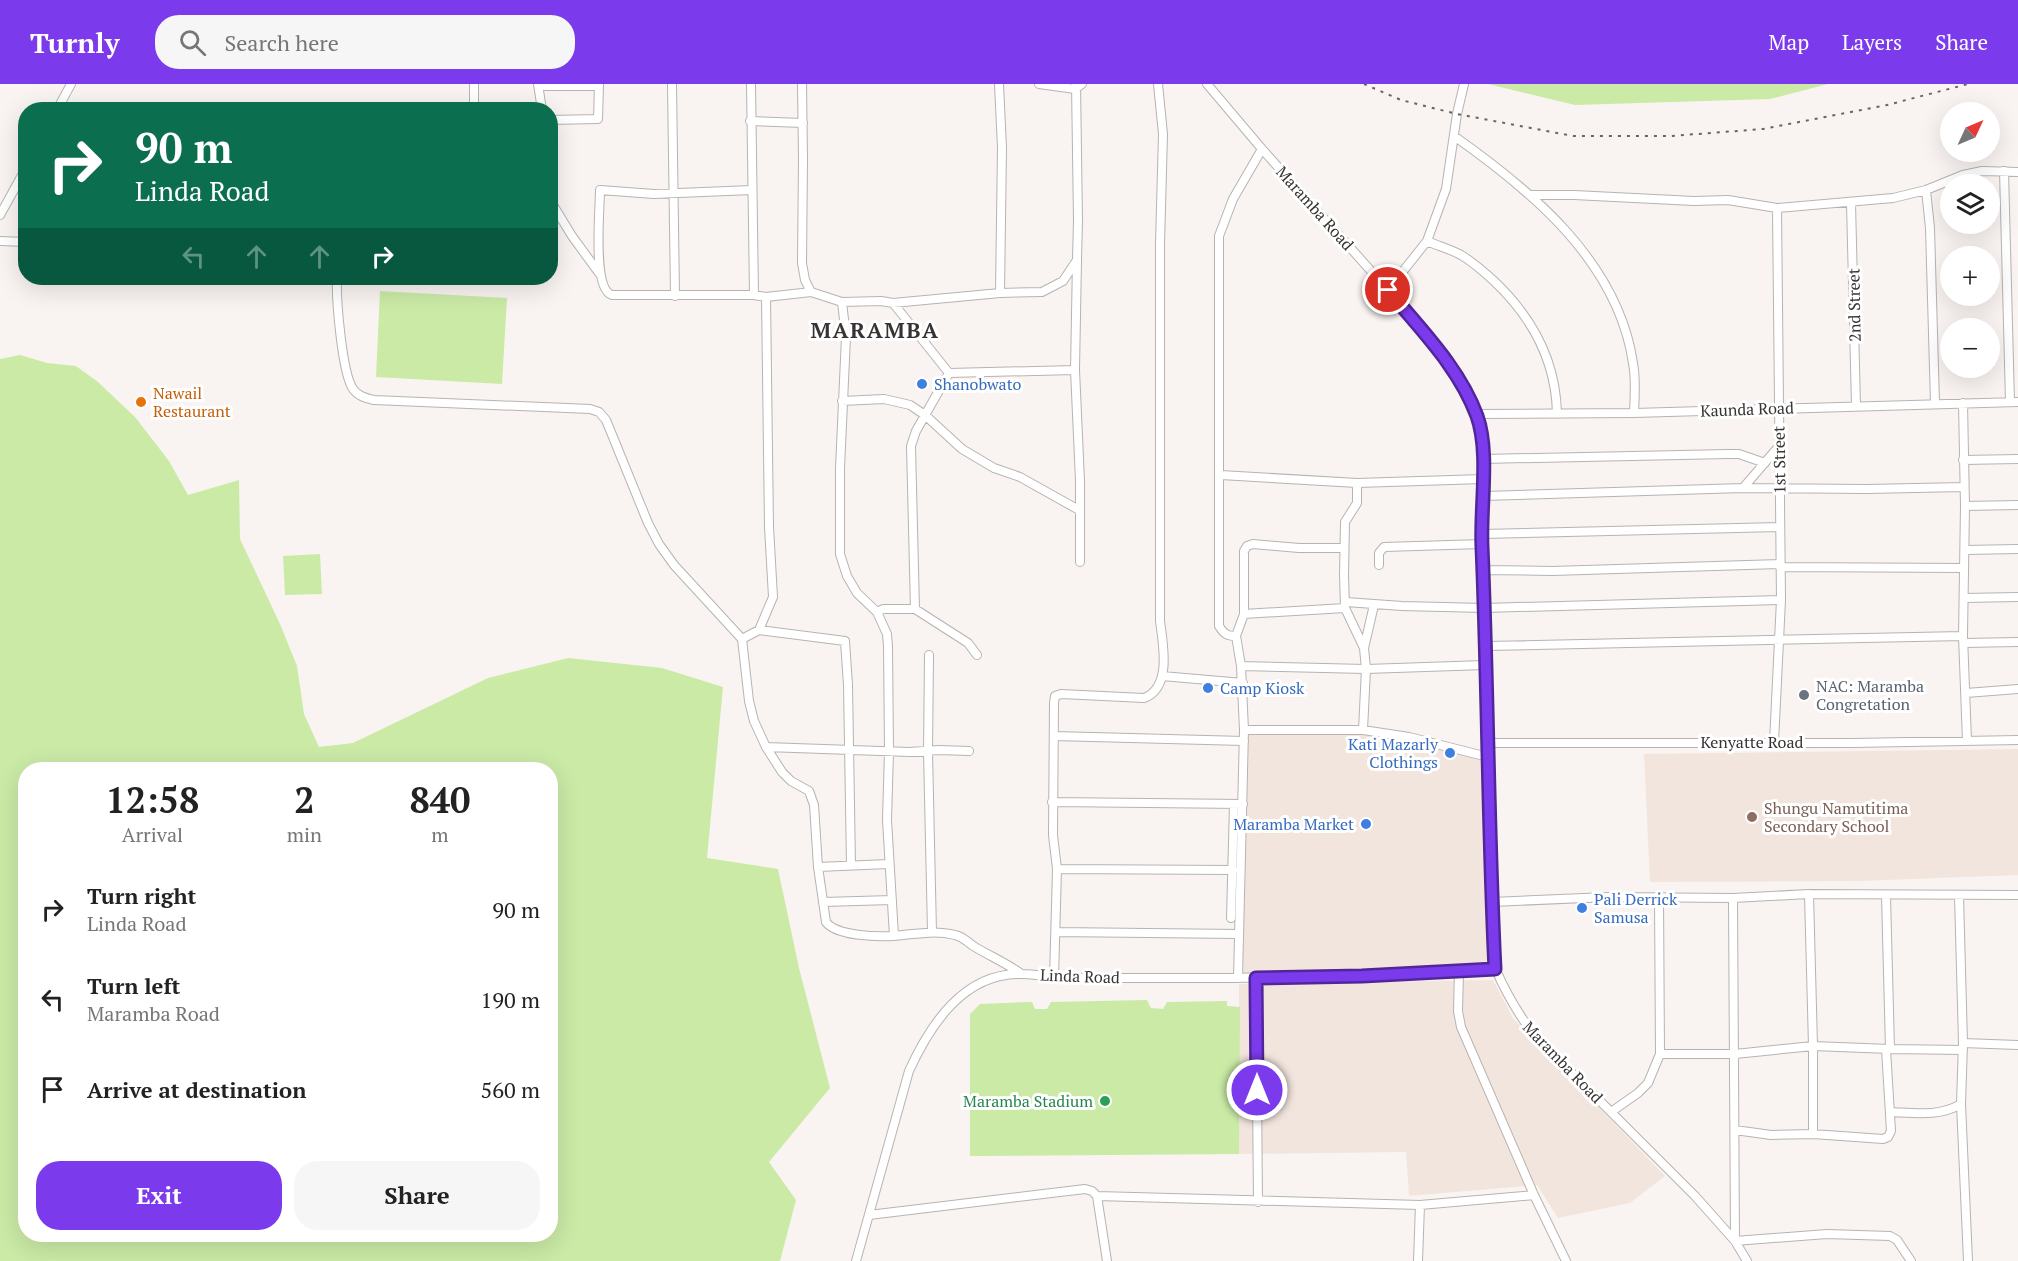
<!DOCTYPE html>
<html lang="en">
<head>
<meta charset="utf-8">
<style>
	body { margin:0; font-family:"PT Serif",serif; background:#f6f6f6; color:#222; height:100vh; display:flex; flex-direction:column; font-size:22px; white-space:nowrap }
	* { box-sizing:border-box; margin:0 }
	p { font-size:20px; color:#767676 }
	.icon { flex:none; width:33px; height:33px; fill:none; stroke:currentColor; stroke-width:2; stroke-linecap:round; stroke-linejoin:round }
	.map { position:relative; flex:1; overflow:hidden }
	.details { position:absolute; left:18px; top:678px; width:540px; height:480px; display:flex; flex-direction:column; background:#fff; border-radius:24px; box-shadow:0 6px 24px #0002 }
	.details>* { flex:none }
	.top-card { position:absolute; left:18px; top:18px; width:540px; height:183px; border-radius:24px; box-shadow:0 6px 24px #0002; background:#0b6e4f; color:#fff; overflow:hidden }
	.needle { width:39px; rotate:46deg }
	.fabs { position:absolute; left:1940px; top:18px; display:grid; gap:12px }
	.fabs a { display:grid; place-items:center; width:60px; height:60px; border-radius:50%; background:#fff; box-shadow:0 6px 24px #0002; font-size:30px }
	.pin { position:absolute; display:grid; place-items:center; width:51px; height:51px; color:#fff; margin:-26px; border:3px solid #fff; border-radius:50%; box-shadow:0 2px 6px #0007 }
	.me { position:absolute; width:66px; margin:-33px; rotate:0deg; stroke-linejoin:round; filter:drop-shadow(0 0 4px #0008) }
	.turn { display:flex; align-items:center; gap:21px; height:126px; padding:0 18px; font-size:27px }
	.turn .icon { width:78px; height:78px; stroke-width:2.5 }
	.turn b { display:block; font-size:42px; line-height:51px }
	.lanes { display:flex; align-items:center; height:57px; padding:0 18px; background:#0003; justify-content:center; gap:30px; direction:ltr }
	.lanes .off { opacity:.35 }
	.eta { display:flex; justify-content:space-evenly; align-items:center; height:102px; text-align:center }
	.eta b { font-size:36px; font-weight:700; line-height:42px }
	.primary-button { display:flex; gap:12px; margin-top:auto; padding:12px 18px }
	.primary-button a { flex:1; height:69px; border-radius:24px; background:#7c3aed; color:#fff; font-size:24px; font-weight:700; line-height:69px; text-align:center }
	.primary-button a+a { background:#f6f6f6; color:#222 }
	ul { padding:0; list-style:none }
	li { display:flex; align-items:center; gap:18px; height:90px; padding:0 18px }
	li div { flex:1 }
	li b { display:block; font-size:22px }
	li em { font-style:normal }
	header { display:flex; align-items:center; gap:36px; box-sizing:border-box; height:84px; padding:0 30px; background:#7c3aed; color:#fff }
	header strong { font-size:28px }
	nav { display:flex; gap:33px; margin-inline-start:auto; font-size:21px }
	.search { width:420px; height:54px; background:#f6f6f6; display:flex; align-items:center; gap:15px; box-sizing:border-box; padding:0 21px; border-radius:24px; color:#767676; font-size:22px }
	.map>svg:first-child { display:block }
	.built { fill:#f2e5de }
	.green { fill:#caeaa6; fill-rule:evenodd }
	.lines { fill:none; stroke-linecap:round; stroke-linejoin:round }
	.street-casing { stroke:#b8b3b0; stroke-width:10 }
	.street { stroke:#fff; stroke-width:8 }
	.rail { stroke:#676362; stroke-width:2; stroke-dasharray:3 6; stroke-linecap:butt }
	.route-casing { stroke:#51269a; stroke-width:15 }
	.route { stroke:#7c3aed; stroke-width:10 }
	.shop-dot { fill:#3f7fe0; stroke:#fff; stroke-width:2 }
	.food-dot { fill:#e8710a; stroke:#fff; stroke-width:2 }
	.worship-dot { fill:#6b7280; stroke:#fff; stroke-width:2 }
	.education-dot { fill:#8d6e63; stroke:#fff; stroke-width:2 }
	.leisure-dot { fill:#2e9e5b; stroke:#fff; stroke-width:2 }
	.labels { text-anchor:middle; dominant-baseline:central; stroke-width:6; stroke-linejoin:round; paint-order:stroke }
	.street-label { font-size:16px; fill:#373433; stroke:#fff }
	.shop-label { font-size:16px; fill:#366cbe; stroke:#fff; text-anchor:start }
	.food-label { font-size:16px; fill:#c56008; stroke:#fff; text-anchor:start }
	.worship-label { font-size:16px; fill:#5b616d; stroke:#fff; text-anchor:start }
	.education-label { font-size:16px; fill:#785e54; stroke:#fff; text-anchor:start }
	.leisure-label { font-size:16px; fill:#27864d; stroke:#fff; text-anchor:end }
	.district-label { font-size:22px; font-weight:bold; letter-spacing:1.5px; fill:#373433; stroke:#fff }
</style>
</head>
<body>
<header>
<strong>Turnly</strong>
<div class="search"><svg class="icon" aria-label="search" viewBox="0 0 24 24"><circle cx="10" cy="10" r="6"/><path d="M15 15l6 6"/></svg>Search here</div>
<nav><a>Map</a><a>Layers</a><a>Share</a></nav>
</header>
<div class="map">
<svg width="2018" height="1177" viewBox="0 0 2018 1177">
	<rect width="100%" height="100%" fill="#f9f4f1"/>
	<path class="built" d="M1247 642 1353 649 1409 655 1484 677 1488 883 1240 890 1245 804Z
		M2018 665V791L1859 797 1650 798 1644 670Z
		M1493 896 1513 934 1665 1092 1630 1119 1558 1134 1537 1101 1409 1112 1406 1068 1239 1070V900Z"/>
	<path class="green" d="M1488 0H1828L1770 15 1575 21Z
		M380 207 507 214 502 300 376 293Z
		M20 271 47 279 76 282 98 298 135 333 169 377 188 411 239 396 240 455 280 540 297 582 304 630 319 663 353 659 488 594 568 574 662 584 723 603 707 774 778 785 799 884 830 1004 769 1078 796 1116 780 1177H0V275ZM26 686H550V1150H26Z
		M320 470 322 510 285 511 283 472Z
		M1147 916 1151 924 1163 925 1167 918 1227 917V922L1240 923 1239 1070 970 1072V930L980 920 1032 918 1035 925H1047L1051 918Z"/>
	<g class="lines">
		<defs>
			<path id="street" d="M538 0 542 26
				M672 0 675 212
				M751 0 754 211 766 213 769 443 773 513 759 546
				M802 0 803 75 802 179 805 196 811 208 842 218 881 217 893 219 1000 209 1042 208 1063 197 1077 176 1078 136 1076 0
				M999 0 1002 64 1000 209
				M1039 0 1075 5 1082 0
				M1207 0 1262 65 1388 206 1445 274 1464 303 1476 330 1479 341 1483 375 1482 460 1495 884C1507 911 1519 933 1538 955L1695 1112 1735 1157 1747 1177
				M539 2H599
				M57 26 71 0
				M474 26V0
				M550 36 598 35 599 0
				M750 37 803 39
				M1454 52C1532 107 1618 178 1633 279 1636 295 1635 312 1634 329
				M1262 65 1233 115 1219 152V542C1224 550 1227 552 1236 552L1244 530V467L1247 462 1253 460 1299 464H1343
				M2004 87 2010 318
				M752 106 654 110 600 106C600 126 592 205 612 211H754
				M1926 106 1930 144 1935 319
				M1531 111H1574L1694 117 1728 116 1777 124 1893 114 1926 106 1963 91 1982 87 2018 88
				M550 116 572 152 599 189
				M1851 119 1856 322
				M0 131 26 84
				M0 157 26 158
				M1427 157C1438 162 1450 165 1461 171 1473 178 1483 187 1494 197 1532 233 1556 276 1557 330
				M1077 176 1075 286 1080 397V478
				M337 194C336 215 342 289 353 305 358 312 365 314 374 316L590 325 599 328 606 336 648 439 659 460 674 481 742 555 749 617 754 637 766 663 782 688 791 697 809 707 814 721 818 783 826 838C836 852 877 853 894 852
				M1388 206 1427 157 1446 105 1457 30 1464 0
				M766 213 811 208
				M842 218 846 253 840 384V470L847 492 857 509 877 528
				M893 219 949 289
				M842 317 884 315 910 321 925 331 962 365 994 384 1020 393 1079 426
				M1963 319 1965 422 1963 552 1967 657
				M1476 330 1634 329 2018 318
				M1483 375 1728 370H1739L1765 379
				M1963 376 2018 375
				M1221 391 1357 399 1483 395
				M1357 399V419L1345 438 1344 491 1345 524 1364 564
				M1743 404 1780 361
				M1483 412 1743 404 1866 405 1964 403
				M1965 422 2018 421
				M1482 450 1780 443
				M1965 466 2018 465
				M1379 481V469L1384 463 1482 460
				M1780 483 1964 484
				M1484 486 1552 487 1780 480
				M1964 514 2018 513
				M1346 518 1402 522 1484 524 1781 516
				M915 525 911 362 916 347 949 289 1075 286
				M1244 530 1345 524
				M1236 552 1241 582 1244 646 1238 894
				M742 555 759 546 845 557 848 601 851 781
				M1964 559 2018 558
				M1485 562 1963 552
				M929 571 928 668 932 848
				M977 571 968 559 915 525H883L877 528 887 550 888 563 889 667 887 736 894 852C914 850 935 846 955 851 964 853 968 859 975 863 990 872 1006 879 1020 889
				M1241 582 1366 585 1485 581
				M1162 592 1243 599
				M1966 609 2018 605
				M1244 646H1363L1409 653 1488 673
				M1363 646 1366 585 1364 564 1374 521
				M1054 652 1244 657
				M1774 658 1781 516 1777 124
				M1487 659H1853L2018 656
				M766 663 909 668 939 666 969 667
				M1052 718 1243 720
				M818 783 888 780
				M1057 785 1233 786
				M1809 810 1813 962 1890 965 1886 812
				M1733 814 1735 1157 1827 1150 1890 1152 1897 1156 1911 1177
				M823 818 892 816
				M1492 818 1608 813 1733 814 1809 810 2018 811
				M1231 834 1234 720
				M1056 848 1239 850
				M1459 887 1458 927 1461 943 1534 1111 1566 1177
				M1054 894 1057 785 1053 751 1054 619 1055 612 1061 610 1144 614C1172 604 1163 560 1160 537V160L1163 50 1158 0
				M1256 894 1258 1118
				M1963 959 2018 961
				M1890 965 1963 966
				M1660 970H1735L1813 962V1050
				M1961 1020 1968 1177
				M1611 1028 1638 1009 1648 999 1660 970 1659 813
				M1890 1028C1915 1029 1939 1033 1961 1020L1963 959 1959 812
				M1735 1046 1771 1051 1813 1050 1883 1055 1888 1053 1891 1047 1886 965
				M1097 1112 1107 1177
				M869 1131 1085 1105 1092 1107 1097 1112 1420 1121 1534 1111
				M856 1177 909 987C930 941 964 888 1022 890 1032 890 1044 892 1054 894 1201 894 1348 895 1495 884
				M1418 1177 1420 1121"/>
		</defs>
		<use href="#street" class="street-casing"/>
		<use href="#street" class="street"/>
		<path class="rail" d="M1364 0 1401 16 1457 30 1573 52H1671L1763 45 1887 21 1968 0"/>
	</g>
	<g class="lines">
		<defs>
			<path id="route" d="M1257 1006 1256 894 1362 892 1495 885C1488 744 1488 603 1482 463 1480 423 1490 368 1477 332 1459 283 1420 245 1388 206"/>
		</defs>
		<use href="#route" class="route-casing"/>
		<use href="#route" class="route"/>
	</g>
	<g class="shop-dot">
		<circle cx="922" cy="300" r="6"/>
		<circle cx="1208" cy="604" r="6"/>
		<circle cx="1450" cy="669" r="6"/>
		<circle cx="1366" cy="740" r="6"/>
		<circle cx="1582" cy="824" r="6"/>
	</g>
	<circle class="food-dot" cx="141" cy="318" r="6"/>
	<circle class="worship-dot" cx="1804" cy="611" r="6"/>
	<circle class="education-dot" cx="1752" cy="733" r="6"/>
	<circle class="leisure-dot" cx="1105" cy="1017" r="6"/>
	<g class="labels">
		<g class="street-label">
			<text transform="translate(1315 124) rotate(48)">Maramba Road</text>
			<text transform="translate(1854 221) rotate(-91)">2nd Street</text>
			<text transform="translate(1747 325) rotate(-2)">Kaunda Road</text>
			<text transform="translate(1779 376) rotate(-91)">1st Street</text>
			<text x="1752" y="658">Kenyatte Road</text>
			<text transform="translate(1080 892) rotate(2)">Linda Road</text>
			<text transform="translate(1563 978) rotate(46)">Maramba Road</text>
		</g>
		<g class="shop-label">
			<text x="934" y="300">Shanobwato</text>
			<text x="1220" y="604">Camp Kiosk</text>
			<text x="1438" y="660" text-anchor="end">Kati Mazarly<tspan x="1438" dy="18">Clothings</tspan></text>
			<text x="1354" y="740" text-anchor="end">Maramba Market</text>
			<text x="1594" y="815">Pali Derrick<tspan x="1594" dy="18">Samusa</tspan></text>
		</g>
		<g class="food-label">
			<text x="153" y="309">Nawail<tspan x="153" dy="18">Restaurant</tspan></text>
		</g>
		<g class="worship-label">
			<text x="1816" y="602">NAC: Maramba<tspan x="1816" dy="18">Congretation</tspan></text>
		</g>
		<g class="education-label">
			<text x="1764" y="724">Shungu Namutitima<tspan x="1764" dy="18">Secondary School</tspan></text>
		</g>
		<g class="leisure-label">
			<text x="1093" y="1017">Maramba Stadium</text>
		</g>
		<g class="district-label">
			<text x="875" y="245">MARAMBA</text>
		</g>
	</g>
</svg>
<div class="fabs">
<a><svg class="needle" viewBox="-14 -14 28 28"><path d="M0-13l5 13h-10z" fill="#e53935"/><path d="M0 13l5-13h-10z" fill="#767676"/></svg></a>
<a><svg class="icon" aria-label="layers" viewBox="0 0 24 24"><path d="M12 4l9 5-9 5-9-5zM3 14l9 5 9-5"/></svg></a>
<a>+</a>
<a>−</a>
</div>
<div class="pin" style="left:1388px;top:206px;background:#d93025"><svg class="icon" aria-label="arrive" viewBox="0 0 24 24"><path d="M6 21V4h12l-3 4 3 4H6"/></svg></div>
<svg class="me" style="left:1257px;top:1006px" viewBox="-20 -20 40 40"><circle r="17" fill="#7c3aed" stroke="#fff" stroke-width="3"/><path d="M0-11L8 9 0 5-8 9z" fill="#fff"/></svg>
<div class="top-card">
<div class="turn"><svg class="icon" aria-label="right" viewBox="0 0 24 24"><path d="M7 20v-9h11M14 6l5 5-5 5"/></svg><div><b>90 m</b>Linda Road</div></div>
<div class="lanes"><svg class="icon off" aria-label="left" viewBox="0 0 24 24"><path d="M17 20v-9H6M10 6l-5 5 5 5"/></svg><svg class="icon off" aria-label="ahead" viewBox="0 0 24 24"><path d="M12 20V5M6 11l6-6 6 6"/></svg><svg class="icon off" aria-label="ahead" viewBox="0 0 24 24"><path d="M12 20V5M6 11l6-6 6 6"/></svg><svg class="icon" aria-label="right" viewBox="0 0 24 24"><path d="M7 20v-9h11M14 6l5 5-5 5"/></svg></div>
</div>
<section class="details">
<div class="eta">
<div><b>12:58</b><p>Arrival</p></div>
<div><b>2</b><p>min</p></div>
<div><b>840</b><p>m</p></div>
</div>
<ul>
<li><svg class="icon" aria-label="right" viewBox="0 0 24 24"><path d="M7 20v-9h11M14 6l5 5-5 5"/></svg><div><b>Turn right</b><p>Linda Road</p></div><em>90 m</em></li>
<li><svg class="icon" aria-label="left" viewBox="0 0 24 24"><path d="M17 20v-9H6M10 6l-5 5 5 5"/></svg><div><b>Turn left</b><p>Maramba Road</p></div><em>190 m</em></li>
<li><svg class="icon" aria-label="arrive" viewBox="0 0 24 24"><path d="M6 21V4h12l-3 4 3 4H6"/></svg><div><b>Arrive at destination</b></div><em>560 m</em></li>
</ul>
<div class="primary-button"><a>Exit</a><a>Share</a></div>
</section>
</div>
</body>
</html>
